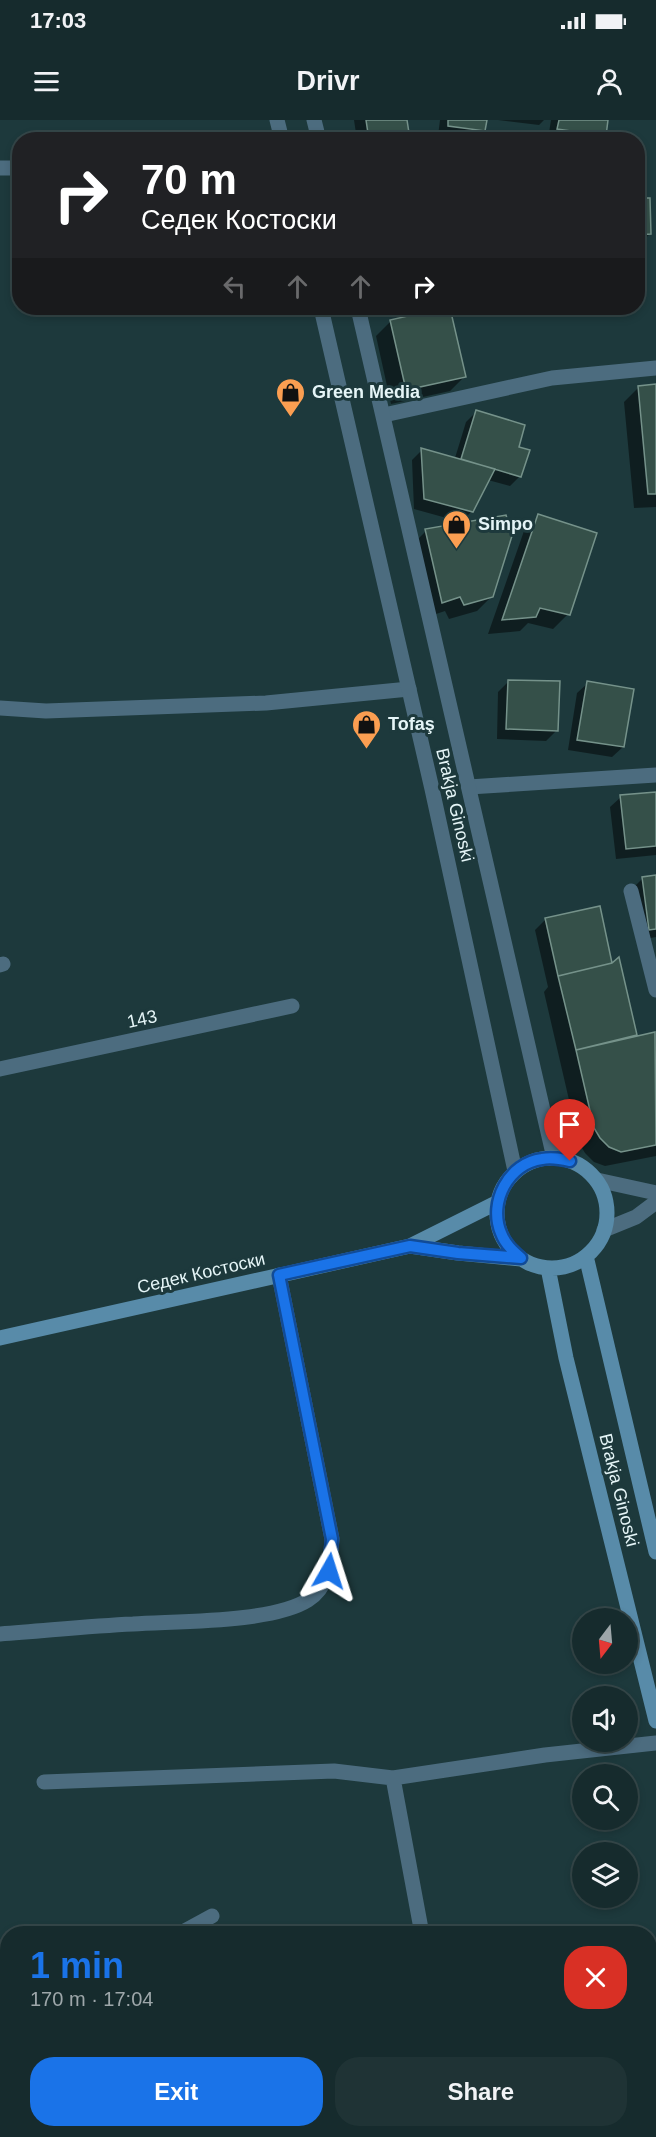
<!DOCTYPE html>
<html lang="en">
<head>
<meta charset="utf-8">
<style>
	body { margin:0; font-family:Arial,sans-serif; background:#1f3335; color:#f1f3f6; height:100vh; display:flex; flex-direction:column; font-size:22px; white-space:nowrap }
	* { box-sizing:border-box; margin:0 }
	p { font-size:20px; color:#9ea7aa }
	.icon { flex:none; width:33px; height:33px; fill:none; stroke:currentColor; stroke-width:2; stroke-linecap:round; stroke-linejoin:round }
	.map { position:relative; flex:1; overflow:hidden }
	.side { position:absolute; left:0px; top:1806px; width:657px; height:212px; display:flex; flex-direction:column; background:#162b2d; border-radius:24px 24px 0 0; box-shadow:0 3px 9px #0003,0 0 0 2px #354749 }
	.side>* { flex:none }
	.guide { position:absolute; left:12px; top:12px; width:633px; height:183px; border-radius:24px; box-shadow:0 3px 9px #0003,0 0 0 2px #354749; background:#202124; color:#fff; overflow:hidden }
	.needle { width:39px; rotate:196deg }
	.tools { position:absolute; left:572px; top:1488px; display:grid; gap:12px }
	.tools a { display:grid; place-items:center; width:66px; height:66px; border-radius:50%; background:#162b2d; box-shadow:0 3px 9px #0003,0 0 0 2px #354749; font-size:30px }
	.pin { position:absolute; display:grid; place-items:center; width:51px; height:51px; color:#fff; margin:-62px -26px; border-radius:50% 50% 50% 0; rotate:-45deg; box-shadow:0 0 6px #0007 }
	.pin .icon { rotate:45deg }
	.me { position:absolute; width:66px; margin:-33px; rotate:6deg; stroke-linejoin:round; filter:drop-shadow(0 0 4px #0008) }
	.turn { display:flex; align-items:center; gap:21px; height:126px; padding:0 30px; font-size:27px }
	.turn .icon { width:78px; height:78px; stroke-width:2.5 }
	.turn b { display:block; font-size:42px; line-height:51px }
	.lanes { display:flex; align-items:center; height:57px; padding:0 30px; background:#0003; justify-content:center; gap:30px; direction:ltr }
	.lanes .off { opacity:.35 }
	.round { display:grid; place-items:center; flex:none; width:63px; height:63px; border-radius:24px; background:#1f3335 }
	.head { display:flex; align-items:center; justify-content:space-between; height:102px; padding:0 30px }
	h1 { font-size:36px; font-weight:700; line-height:45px; color:#1a73e8 }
	.primary-button { display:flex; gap:12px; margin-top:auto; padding:12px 30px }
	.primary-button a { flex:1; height:69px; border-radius:24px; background:#1a73e8; color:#fff; font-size:24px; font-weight:700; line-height:69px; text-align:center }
	.primary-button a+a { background:#1f3335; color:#f1f3f6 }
	.status { display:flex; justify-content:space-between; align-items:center; height:42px; padding:0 30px; background:#162b2d; direction:ltr }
	.status svg { height:16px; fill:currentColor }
	header { display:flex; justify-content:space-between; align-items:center; height:78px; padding:0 30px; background:#162b2d; font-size:27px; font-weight:700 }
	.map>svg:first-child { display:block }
	.shadow { fill:#0007 }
	.building { fill:#355049; stroke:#75928a; stroke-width:1.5 }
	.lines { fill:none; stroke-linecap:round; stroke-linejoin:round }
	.service { stroke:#4c6c7f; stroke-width:15 }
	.minor { stroke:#4c6c7f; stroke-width:15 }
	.tertiary { stroke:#4c6c7f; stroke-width:15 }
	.secondary { stroke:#588ba9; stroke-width:15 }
	.route-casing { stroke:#114b97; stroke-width:15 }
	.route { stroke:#1a73e8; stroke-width:10 }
	.labels { text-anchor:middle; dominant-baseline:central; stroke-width:6; stroke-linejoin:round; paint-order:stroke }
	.poi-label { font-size:18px; font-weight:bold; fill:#e5f5f7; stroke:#1d393c; text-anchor:start }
	.street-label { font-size:18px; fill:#e5f5f7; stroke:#1d393c }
</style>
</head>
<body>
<div class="status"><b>17:03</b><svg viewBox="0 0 49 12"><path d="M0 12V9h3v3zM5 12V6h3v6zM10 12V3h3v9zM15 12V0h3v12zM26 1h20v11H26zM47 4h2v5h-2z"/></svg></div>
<header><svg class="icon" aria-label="menu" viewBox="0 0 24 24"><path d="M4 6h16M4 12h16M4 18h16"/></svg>Drivr<svg class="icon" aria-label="person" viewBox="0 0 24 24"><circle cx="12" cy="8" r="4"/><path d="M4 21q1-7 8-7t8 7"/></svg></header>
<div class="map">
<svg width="656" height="2017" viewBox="0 0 656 2017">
	<rect width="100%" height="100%" fill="#1d393c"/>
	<path class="shadow" d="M354 0H405L407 12 400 20H357Z
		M440 0H485L484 11 475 20 438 16Z
		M498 0H544L539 5Z
		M551 0H607L604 15 600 20 548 19Z
		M638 79H649L650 114 639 124H638Z
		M449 188 465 256 450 271 391 284 376 216 391 201Z
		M656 266V387L634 388 624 282 639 267Z
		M476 292 517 328 520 356 510 366 488 360 472 391 461 402 414 389 412 340 422 330 455 338 466 302Z
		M539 396 568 494 553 509 528 503 520 511 488 514 524 411Z
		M426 411 492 476 477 491 449 499 445 491 427 497 411 426Z
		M509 561 556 611 546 621 497 619 498 572Z
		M588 563 623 627 612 637 568 630 577 573Z
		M656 673V735L616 739 610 687 621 677Z
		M656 757V817L639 820 632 769 642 759Z
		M546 799 611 846 619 840 636 917 654 914 656 924V1036L605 1046 594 1042 585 1033 579 1023 544 872 548 867 535 810Z"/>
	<path class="building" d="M366 0H407L409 13 369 20Z
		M448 0H487L485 11 448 6Z
		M559 0H608L606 16 557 9Z
		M638 78H650L651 114 638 115Z
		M443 188H450L466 257 406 270 390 200Z
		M656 264V374H648L638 266Z
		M476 290 525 305 519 327 530 330 521 357 461 339Z
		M421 328 495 349 473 392 424 379Z
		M538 394 597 413 570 495 540 488 536 497 502 500Z
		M506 395 512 416 493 477 464 485 460 477 442 483 425 409Z
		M508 560 560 561 558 611 506 609Z
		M587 561 634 569 624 627 577 620Z
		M656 672V726L626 729 620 675Z
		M656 755V809L649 810 642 757Z
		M600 786 612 843 558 856 545 798Z
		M619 837 637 915 576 930 558 856 612 843Z
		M655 912 656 1025 621 1032 609 1027 600 1018 594 1008 576 930Z"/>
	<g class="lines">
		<path class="service" d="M528 2010 531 2017"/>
		<path class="minor" d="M0 48H20
			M384 295 552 258 656 248
			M0 588 46 591 266 583 409 569
			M469 667 656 655
			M631 771 656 870
			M0 845 3 844
			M0 949 292 886
			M0 1514C44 1511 88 1506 133 1504 177 1501 272 1503 308 1480 330 1466 330 1442 332 1419L279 1155
			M393 1658 422 1814
			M44 1662 334 1651 393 1658 545 1635 656 1623
			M179 1814 212 1796
			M650 1879 656 1877
			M170 2010 171 2017
			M458 2010 459 2017"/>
		<path class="tertiary" d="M277 0 282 20
			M314 0 319 20
			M321 188 432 669 515 1051
			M358 188 554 1038
			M597 1060 656 1073
			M604 1110 636 1097 656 1082"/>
		<path class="secondary" d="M497 1093a55 55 0 1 1 110 0a55 55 0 1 1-110 0Z
			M410 1126 458 1133 521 1139
			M586 1136 656 1432
			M548 1148 566 1238 656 1601
			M0 1218 410 1126 498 1082"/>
	</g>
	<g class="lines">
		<defs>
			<path id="route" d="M329 1451 332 1419 279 1155 410 1126 458 1133 521 1138C513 1131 505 1124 501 1113 488 1082 509 1043 542 1039 552 1037 561 1039 570 1041"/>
		</defs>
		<use href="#route" class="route-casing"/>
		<use href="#route" class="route"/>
	</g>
	<defs>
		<symbol id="shop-pin" viewBox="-11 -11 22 30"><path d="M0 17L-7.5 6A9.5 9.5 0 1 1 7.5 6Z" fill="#fb9e51" stroke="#1d393c"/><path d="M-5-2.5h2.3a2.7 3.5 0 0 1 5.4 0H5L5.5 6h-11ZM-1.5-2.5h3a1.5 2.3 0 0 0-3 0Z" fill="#111"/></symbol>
	</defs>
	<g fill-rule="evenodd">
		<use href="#shop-pin" x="274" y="256" width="33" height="45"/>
		<use href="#shop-pin" x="440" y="388" width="33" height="45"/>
		<use href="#shop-pin" x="350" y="588" width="33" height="45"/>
	</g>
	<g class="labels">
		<g class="poi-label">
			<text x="312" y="272">Green Media</text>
			<text x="478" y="404">Simpo</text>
			<text x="388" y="604">Tofaş</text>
		</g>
		<g class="street-label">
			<text transform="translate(455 685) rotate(77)">Brakja Ginoski</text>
			<text transform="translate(142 899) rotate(-12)">143</text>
			<text transform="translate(201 1153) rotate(-13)">Седек Костоски</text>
			<text transform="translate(619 1370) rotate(76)">Brakja Ginoski</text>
		</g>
	</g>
</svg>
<div class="tools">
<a><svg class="needle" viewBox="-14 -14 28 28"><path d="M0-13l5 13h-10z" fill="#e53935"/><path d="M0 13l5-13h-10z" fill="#9ea7aa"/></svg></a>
<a><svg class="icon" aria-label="sound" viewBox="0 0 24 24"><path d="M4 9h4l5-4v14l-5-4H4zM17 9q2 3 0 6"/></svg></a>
<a><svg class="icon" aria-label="search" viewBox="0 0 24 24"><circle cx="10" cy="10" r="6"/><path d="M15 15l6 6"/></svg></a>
<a><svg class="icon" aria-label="layers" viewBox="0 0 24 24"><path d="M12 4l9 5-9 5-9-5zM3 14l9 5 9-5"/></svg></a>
</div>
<div class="pin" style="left:570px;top:1041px;background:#d93025"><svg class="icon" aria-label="arrive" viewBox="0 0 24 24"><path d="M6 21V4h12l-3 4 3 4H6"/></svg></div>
<svg class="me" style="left:329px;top:1451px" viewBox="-20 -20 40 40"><path d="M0-17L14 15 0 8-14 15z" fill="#1a73e8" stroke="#fff" stroke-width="4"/></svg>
<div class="guide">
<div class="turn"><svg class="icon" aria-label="right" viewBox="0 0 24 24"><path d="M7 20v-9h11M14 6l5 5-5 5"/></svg><div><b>70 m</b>Седек Костоски</div></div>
<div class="lanes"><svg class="icon off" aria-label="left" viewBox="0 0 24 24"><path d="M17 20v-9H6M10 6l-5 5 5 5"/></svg><svg class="icon off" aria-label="ahead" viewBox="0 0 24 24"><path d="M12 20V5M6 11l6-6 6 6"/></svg><svg class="icon off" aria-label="ahead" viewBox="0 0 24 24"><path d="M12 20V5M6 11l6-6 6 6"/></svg><svg class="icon" aria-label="right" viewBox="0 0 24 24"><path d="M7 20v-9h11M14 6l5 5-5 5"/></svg></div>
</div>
<section class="side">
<div class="head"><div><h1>1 min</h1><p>170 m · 17:04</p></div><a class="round" style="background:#d93025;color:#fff"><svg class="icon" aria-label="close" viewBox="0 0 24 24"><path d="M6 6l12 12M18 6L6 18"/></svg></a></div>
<div class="primary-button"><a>Exit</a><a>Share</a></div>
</section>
</div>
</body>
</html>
